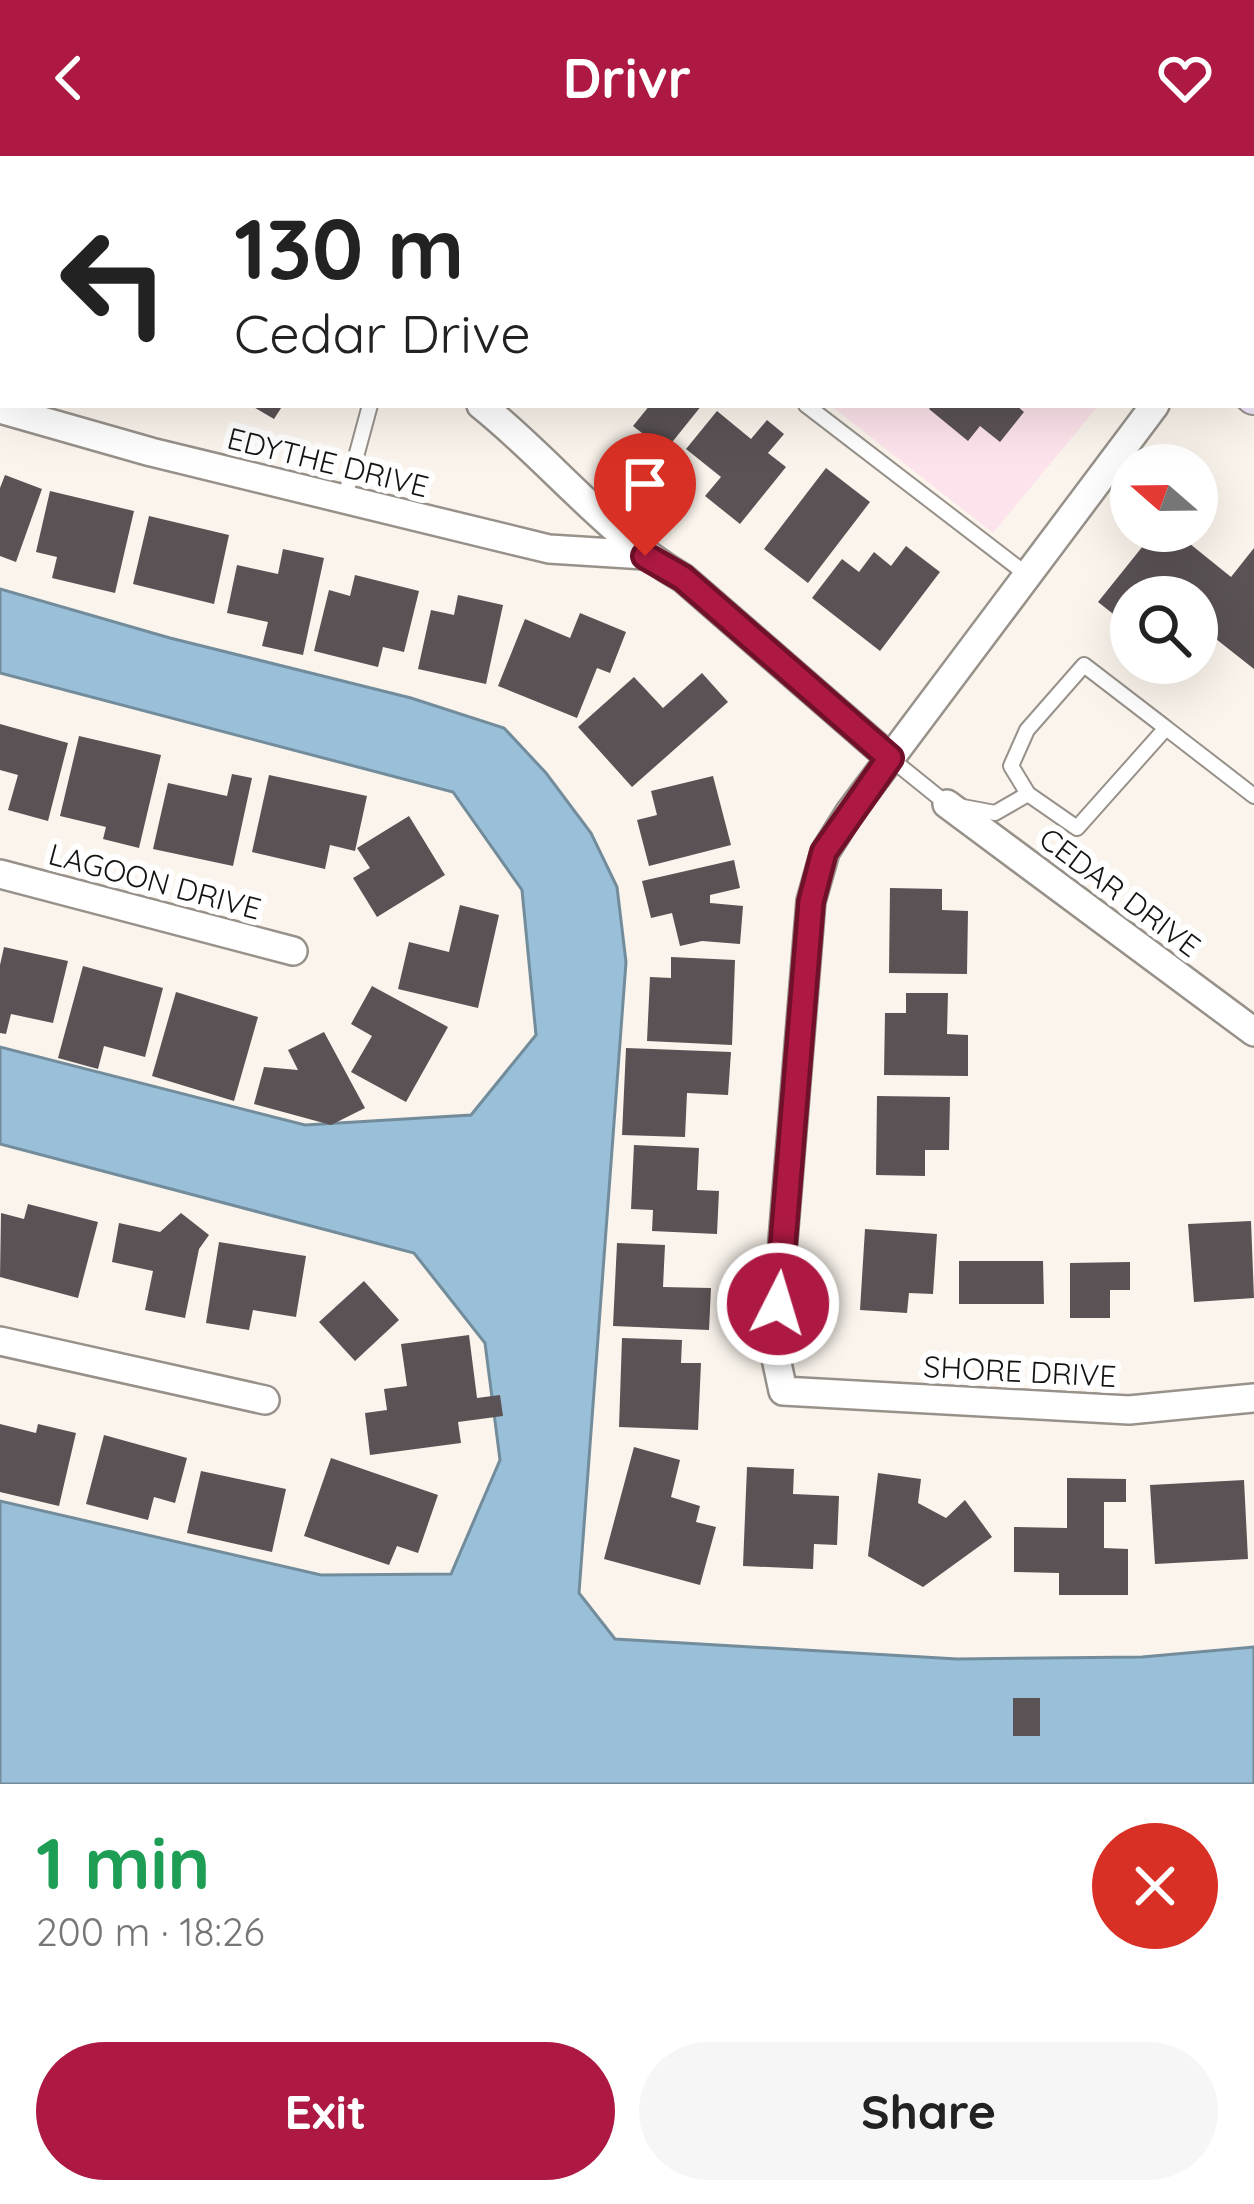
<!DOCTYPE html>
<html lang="en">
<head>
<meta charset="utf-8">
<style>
	body { margin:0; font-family:Quicksand,sans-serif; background:#f6f6f6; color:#222; height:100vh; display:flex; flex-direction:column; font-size:45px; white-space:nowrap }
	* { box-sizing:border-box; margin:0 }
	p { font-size:39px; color:#767676 }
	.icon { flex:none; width:66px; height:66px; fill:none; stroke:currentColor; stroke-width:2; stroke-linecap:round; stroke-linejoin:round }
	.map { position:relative; height:1628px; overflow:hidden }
	.side { display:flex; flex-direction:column; background:#fff; flex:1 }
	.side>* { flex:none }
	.guide { position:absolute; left:0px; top:0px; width:1254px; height:252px; box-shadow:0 12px 48px #0002; background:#fff; color:#222; overflow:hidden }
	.needle { width:78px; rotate:290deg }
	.controls { position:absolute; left:1110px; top:288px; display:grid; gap:24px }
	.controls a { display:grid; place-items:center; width:108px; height:108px; border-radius:50%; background:#fff; box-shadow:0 12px 48px #0002; font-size:60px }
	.pin { position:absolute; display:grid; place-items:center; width:102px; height:102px; color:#fff; margin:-123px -51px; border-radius:50% 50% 50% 0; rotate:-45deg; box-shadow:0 0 12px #0007 }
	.pin .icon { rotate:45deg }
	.me { position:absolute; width:132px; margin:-66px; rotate:5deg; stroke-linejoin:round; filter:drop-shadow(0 0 9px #0008) }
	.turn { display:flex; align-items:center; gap:42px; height:252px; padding:0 36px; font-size:54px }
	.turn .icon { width:156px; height:156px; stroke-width:2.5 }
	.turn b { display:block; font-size:84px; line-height:102px }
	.round { display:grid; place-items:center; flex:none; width:126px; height:126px; border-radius:63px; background:#f6f6f6 }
	.head { display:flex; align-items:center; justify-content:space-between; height:204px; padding:0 36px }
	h1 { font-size:72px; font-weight:700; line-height:90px; color:#1e9e55 }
	.cta { display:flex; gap:24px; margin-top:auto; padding:24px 36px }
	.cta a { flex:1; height:138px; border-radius:72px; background:#ad1942; color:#fff; font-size:48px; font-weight:700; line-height:138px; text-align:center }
	.cta a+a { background:#f6f6f6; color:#222 }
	header { display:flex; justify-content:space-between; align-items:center; height:156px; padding:0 36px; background:#ad1942; color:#fff; font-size:54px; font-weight:700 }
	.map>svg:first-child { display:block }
	.commercial { fill:#fde3eb }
	.water { fill:#9abfd8; stroke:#728c9c; stroke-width:3 }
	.building { fill:#5a5255 }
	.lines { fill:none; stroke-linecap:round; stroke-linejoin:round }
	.service-casing { stroke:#97918a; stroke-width:18 }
	.minor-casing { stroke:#97918a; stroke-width:32 }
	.tertiary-casing { stroke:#97918a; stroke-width:38 }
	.secondary-casing { stroke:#97918a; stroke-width:40 }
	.path { stroke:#8a8681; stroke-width:6; stroke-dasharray:3 9; stroke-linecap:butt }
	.service { stroke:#fff; stroke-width:14 }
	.minor { stroke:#fff; stroke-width:27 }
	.tertiary { stroke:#fff; stroke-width:33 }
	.secondary { stroke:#ece1f6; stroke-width:36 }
	.route-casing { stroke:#70102b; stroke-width:30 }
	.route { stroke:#ad1942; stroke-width:21 }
	.labels { text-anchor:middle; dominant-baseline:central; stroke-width:12; stroke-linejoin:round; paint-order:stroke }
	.street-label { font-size:30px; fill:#161411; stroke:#fff }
</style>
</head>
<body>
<header><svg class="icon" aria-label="back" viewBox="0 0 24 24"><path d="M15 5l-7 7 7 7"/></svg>Drivr<svg class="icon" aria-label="heart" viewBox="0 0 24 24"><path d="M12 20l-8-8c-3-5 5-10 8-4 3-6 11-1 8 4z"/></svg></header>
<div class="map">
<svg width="1254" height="1628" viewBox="0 0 1254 1628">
	<rect width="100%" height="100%" fill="#faf4ec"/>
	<path class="commercial" d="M466 0H913L917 3H470Z
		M963 0H1254V29L1251 35V3Z
		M830 249H1099L993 377Z"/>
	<path class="water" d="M0 433 170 482 411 542 504 572 546 617 591 677 617 731 626 806 579 1437 615 1483 957 1503 1142 1501 1254 1491V1628H0V1345L321 1419 451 1418 500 1304 485 1187 414 1097 0 988V891L305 969 471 959 536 879 522 734 453 636 0 517Z"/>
	<path class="building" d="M250 249H283L274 263Z
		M650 249H702L665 295 633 270Z
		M932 249H1016L1024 256 1000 286 980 270 968 285 929 253Z
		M717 255 751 283 767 264 784 278 768 297 786 311 740 368 705 340 721 321 686 293Z
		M826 312 870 346 808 427 764 393Z
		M5 319 42 333 16 406 0 400V332Z
		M50 335 134 355 115 437 52 422 57 401 36 396Z
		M149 360 229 379 214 448 133 428Z
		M1155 375H1174L1231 421 1254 392V513L1197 468V441H1131V472L1098 446Z
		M906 390 940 416 880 495 812 442 842 403 859 416 874 396 891 410Z
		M283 393 324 402 303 499 262 490 268 466 227 457 237 409 278 418Z
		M355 419 419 435 404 496 383 491 378 511 314 495 329 434 350 440Z
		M458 439 503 449 486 528 418 513 431 454 454 459Z
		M580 457 626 476 610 517 597 512 577 562 498 530 525 463 570 482Z
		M702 517 728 546 632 631 578 571 634 521 663 552Z
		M0 568 68 587 48 665 8 654 18 619 0 614Z
		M79 580 161 599 139 692 103 683 106 671 60 660Z
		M232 618 252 622 233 710 153 693 168 627 227 640Z
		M269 619 367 640 355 695 330 689 325 713 252 696Z
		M713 620 731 689 649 710 637 664 657 659 651 635Z
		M409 660 445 719 377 761 353 722 370 712 357 692Z
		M734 704 740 732 710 739V747L743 750 740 788 702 785 680 790 672 757 651 762 642 725Z
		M890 732 942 733V754L968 755 967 818 889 817Z
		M460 749 499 759 478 852 398 833 409 786 449 796Z
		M4 791 68 805 53 867 11 858 6 878 0 877V809Z
		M671 801 735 804 732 889 647 885 650 821 671 822Z
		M83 810 163 832 145 901 104 890 98 913 58 902Z
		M372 830 448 871 406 946 351 916 372 880 351 868Z
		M176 836 258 861 234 945 152 920Z
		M906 837H948L947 878 968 879V920L884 919 885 857H906Z
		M324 876 365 952 331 969 254 948 264 911 298 914 288 894Z
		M626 892 731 896 728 939 687 937 685 981 622 979Z
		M877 940 950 941 949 994H925V1020L876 1019Z
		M634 989 699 992 697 1034 719 1035 717 1078 652 1075 653 1054 631 1053Z
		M28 1048 98 1066 78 1142 0 1121 1 1057 24 1063Z
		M181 1057 209 1079 199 1093 185 1162 145 1154 153 1115 112 1106 119 1067 160 1076Z
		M1251 1065 1254 1142 1194 1146 1188 1068Z
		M865 1073 937 1078 933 1138 909 1137 907 1157 860 1154Z
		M219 1086 306 1100 296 1161 253 1154 249 1174 206 1167Z
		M617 1087 665 1089 663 1131 711 1132 709 1174 613 1170Z
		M959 1105H1043L1044 1148H959Z
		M1130 1106V1134H1110V1162H1070V1107Z
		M364 1125 399 1164 355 1205 319 1166Z
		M469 1179 477 1242 500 1239 503 1260 458 1266 461 1287 370 1299 365 1257 387 1254 384 1233 407 1230 401 1188Z
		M622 1182 682 1184 681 1207H701L698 1274 619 1271Z
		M0 1268 36 1277 38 1268 76 1277 59 1350 0 1336Z
		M104 1279 187 1302 175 1347 154 1341 148 1364 86 1348Z
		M634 1291 680 1304 671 1341 700 1350 696 1366 716 1371 700 1429 604 1403Z
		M331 1302 438 1339 418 1397 397 1390 389 1409 304 1380Z
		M747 1311 794 1313 793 1338 839 1340 837 1389 814 1388 813 1413 743 1410Z
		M201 1315 286 1333 272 1396 187 1377Z
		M878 1317 921 1323 918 1347 946 1362 965 1344 992 1381 923 1431 868 1400Z
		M1067 1322 1126 1323V1346H1104V1392L1128 1393V1439H1059V1417L1014 1416V1371L1067 1372Z
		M1244 1324 1248 1403 1155 1408 1150 1329Z
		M1013 1542H1040V1580H1013Z"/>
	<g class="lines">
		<defs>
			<path id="service" d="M480 0 484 3
				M554 3 556 0
				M770 3 772 0
				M905 3 907 0
				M806 249 1030 421
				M344 345 370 249
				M1166 572 1254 640
				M890 602 947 648 995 657 1028 638 1011 610 1027 574 1084 509 1166 572 1077 672 1028 638"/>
			<path id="minor" d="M166 0 170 3
				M481 249C550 304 607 378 683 422L890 602
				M1155 249 850 656 825 696 811 745 774 1193 783 1235 1129 1254 1254 1242
				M0 253 151 296 549 393 645 399
				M947 648 1254 876
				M0 718 293 795
				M0 1185 265 1244"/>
			<path id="tertiary" d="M1251 127 1254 122"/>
			<path id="secondary" d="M937 0 941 3
				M1251 237 1254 240"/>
		</defs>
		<use href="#service" class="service-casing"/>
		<use href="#minor" class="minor-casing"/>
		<use href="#tertiary" class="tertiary-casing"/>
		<use href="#secondary" class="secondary-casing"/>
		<path class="path" d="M1080 0 1084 3"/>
		<use href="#service" class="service"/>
		<use href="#minor" class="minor"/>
		<use href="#tertiary" class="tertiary"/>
		<use href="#secondary" class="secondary"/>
	</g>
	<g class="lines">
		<defs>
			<path id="route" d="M645 400 683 422 890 602 824 696 811 746 778 1148"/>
		</defs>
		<use href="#route" class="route-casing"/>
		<use href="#route" class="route"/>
	</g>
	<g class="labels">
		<g class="street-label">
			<text transform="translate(328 306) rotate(14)">EDYTHE DRIVE</text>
			<text transform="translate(155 725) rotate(15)">LAGOON DRIVE</text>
			<text transform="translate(1120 736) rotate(37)">CEDAR DRIVE</text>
			<text transform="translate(1020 1215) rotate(3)">SHORE DRIVE</text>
		</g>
	</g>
</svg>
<div class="controls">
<a><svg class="needle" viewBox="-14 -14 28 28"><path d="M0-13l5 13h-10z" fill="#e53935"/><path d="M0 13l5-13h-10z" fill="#767676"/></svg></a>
<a><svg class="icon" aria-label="search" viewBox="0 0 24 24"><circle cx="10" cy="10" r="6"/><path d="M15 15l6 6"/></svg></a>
</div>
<div class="pin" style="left:645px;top:400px;background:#d93025"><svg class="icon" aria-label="arrive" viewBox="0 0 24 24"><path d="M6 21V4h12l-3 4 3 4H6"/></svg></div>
<svg class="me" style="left:778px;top:1148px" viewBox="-20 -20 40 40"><circle r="17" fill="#ad1942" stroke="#fff" stroke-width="3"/><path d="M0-11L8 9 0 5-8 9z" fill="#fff"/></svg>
<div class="guide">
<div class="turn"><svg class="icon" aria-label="left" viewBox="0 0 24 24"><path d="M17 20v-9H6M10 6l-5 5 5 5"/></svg><div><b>130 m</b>Cedar Drive</div></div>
</div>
</div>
<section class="side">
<div class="head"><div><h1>1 min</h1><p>200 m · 18:26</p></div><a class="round" style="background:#d93025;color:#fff"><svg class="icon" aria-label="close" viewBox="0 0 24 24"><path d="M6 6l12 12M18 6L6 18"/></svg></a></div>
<div class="cta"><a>Exit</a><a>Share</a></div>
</section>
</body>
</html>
